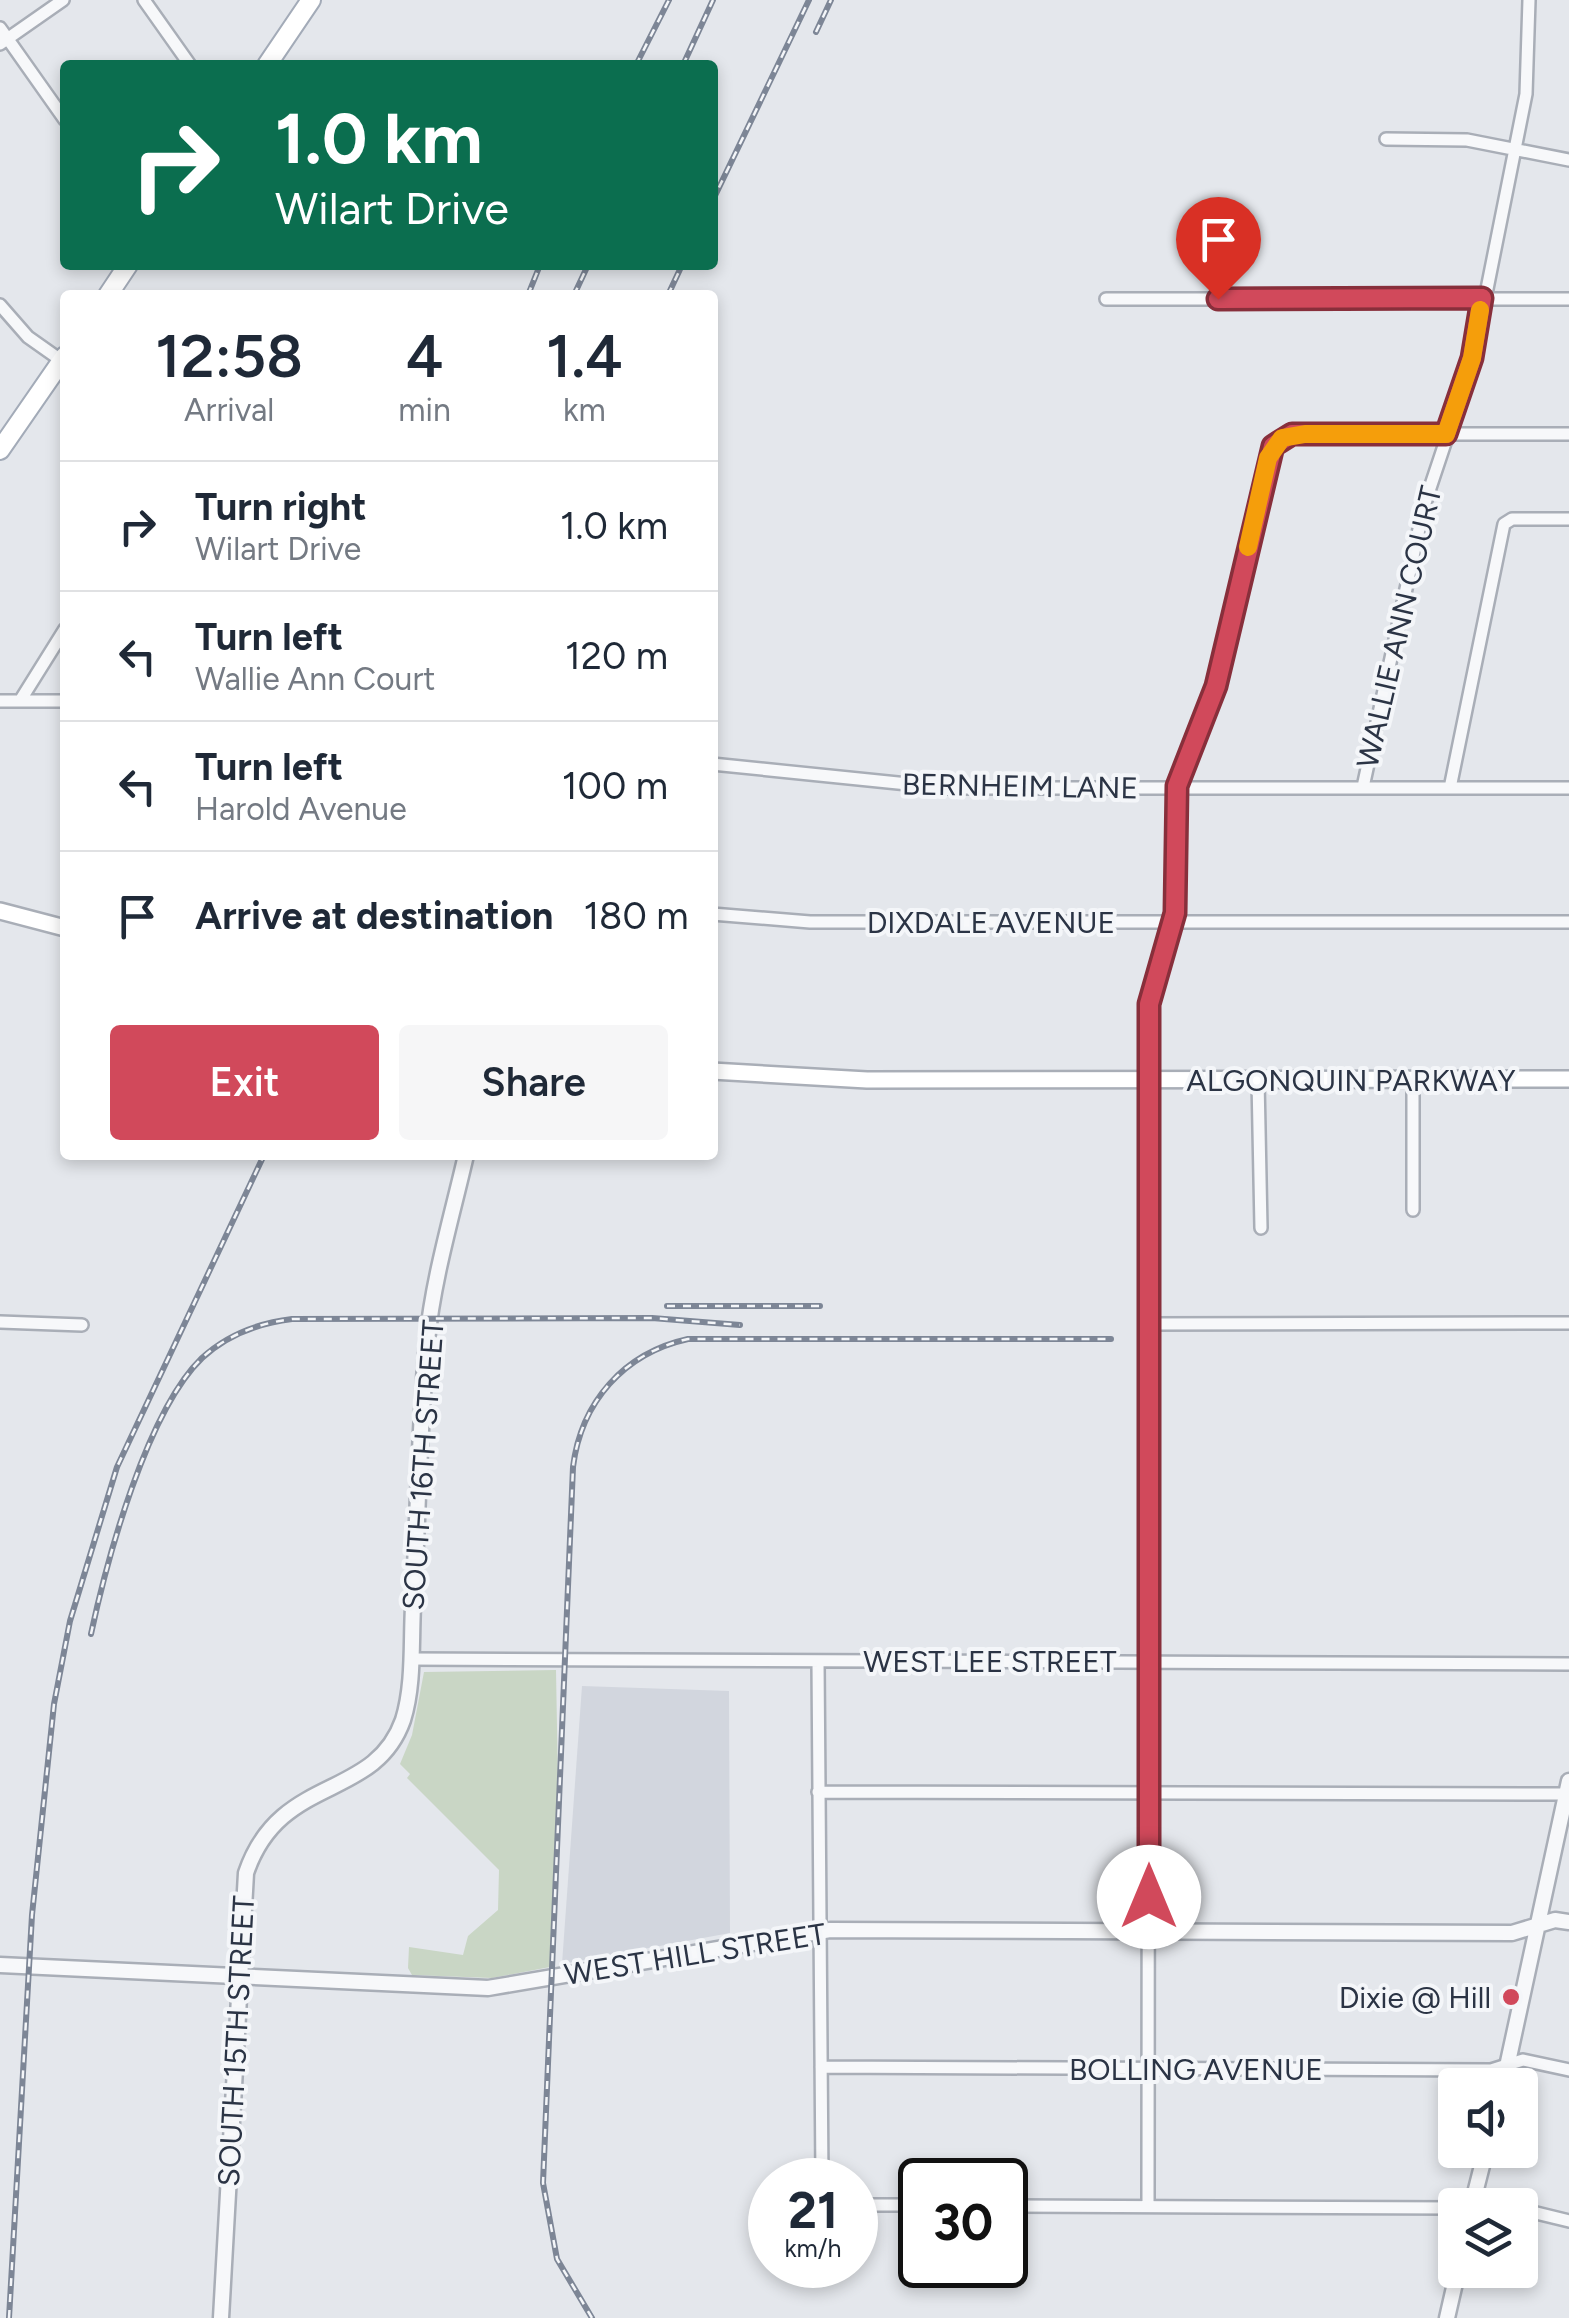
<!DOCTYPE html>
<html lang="en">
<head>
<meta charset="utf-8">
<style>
	body { margin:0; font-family:Figtree,sans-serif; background:#f6f6f7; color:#1f2937; height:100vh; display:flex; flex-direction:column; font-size:38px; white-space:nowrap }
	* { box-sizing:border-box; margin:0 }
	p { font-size:32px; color:#747a83 }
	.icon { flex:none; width:55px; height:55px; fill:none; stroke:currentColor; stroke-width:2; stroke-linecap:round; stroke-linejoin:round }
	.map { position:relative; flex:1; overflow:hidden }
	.details { position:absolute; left:60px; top:290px; width:658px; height:870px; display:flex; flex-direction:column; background:#fff; border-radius:10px; box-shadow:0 5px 15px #0003 }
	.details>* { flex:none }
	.top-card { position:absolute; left:60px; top:60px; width:658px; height:210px; border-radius:10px; box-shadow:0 5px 15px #0003; background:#0b6e4f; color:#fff; overflow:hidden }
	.tools { position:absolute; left:1438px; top:2068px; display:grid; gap:20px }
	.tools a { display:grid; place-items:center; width:100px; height:100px; border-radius:10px; background:#fff; box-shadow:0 5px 15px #0003; font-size:50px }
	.speed { position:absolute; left:748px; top:2158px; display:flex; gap:20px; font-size:50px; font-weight:700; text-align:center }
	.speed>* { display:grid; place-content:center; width:130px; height:130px; border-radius:50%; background:#fff; box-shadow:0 5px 15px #0003; line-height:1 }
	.speed small { font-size:25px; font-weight:400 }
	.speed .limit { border:5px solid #111; border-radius:15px; background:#fff; color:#111 }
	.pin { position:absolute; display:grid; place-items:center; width:85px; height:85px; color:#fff; margin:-102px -42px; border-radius:50% 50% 50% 0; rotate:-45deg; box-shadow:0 0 10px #0007 }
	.pin .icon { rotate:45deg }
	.me { position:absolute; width:110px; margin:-55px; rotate:0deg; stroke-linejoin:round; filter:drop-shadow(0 0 8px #0008) }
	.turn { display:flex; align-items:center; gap:35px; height:210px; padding:0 50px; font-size:45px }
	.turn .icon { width:130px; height:130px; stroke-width:2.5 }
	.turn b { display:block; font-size:70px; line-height:85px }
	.eta { display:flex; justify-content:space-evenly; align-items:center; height:170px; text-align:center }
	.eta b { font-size:60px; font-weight:600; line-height:70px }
	.button { display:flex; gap:20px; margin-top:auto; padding:20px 50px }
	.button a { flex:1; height:115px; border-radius:10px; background:#d1495b; color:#fff; font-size:40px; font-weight:600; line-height:115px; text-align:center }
	.button a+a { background:#f6f6f7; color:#1f2937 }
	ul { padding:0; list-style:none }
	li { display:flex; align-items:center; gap:30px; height:130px; padding:0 50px; border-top:2px solid #e0e1e3 }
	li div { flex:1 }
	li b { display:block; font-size:38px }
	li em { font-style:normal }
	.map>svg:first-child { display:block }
	.built { fill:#d2d6de }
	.green { fill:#c9d6c5 }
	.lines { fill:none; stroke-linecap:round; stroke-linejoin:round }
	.minor-casing { stroke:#a9aeb7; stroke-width:16 }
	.tertiary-casing { stroke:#a9aeb7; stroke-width:19 }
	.secondary-casing { stroke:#a9aeb7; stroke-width:20 }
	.primary-casing { stroke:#a3abb8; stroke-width:22 }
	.minor { stroke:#f7f8fa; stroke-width:11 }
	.tertiary { stroke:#f7f8fa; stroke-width:14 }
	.secondary { stroke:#fff; stroke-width:15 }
	.primary { stroke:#fff; stroke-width:18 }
	.rail-casing { stroke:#7d8696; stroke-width:6 }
	.rail { stroke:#f4f6f9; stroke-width:2.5; stroke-dasharray:8; stroke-linecap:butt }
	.route-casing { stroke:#882f3b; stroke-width:25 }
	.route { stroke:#d1495b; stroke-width:18 }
	.slow { stroke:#f59e0b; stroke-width:18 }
	.poi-dot { fill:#d1495b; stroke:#f4f6f9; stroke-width:4 }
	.labels { text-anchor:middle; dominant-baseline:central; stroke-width:8; stroke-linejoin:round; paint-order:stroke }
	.street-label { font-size:30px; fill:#2b3445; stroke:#f4f6f9 }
	.poi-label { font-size:30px; fill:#2b3445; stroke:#f4f6f9; text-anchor:end }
</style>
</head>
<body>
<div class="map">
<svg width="1569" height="2318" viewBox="0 0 1569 2318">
	<rect width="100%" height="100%" fill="#e4e7ec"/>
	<path class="built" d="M582 1686 729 1691 730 1933 562 1964Z"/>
	<path class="green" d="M556 1670 558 1784 550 1967 492 1978 412 1975 408 1968 409 1947 463 1955 468 1936 498 1910 499 1870 407 1778 410 1774 400 1764 412 1735 424 1672Z"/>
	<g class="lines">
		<defs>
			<path id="minor" d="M144 0 190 65
				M0 28 65 120
				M0 44 63 0
				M1386 139 1467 140 1569 160
				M1106 299H1569
				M0 305 28 337 62 361
				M0 701H65
				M20 701 65 629
				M712 764 947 788H1569
				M1363 787 1424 506 1473 359 1526 94 1529 0
				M1450 788 1504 524 1512 519H1569
				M712 914 810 922H1569
				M1413 1079V1210
				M1258 1080 1261 1228
				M0 1322 82 1325
				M1149 1324 1569 1323
				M411 1659 1569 1664
				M818 1661 822 2180
				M818 1792 1566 1794
				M821 2067 1491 2070 1523 2060 1569 2070
				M855 2205H920
				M1471 2205 1484 2201 1500 2205
				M1005 2206 1455 2208
				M1148 2206 1149 1004 1175 913 1177 786 1216 686 1268 458 1277 442 1305 434H1569
				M1520 2209 1569 2221"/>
			<path id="tertiary" d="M0 1965 488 1988 830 1930 1512 1933 1555 1920 1569 1922
				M1503 2085 1569 1781
				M1472 2205 1486 2150
				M221 2318 246 1873C280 1773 374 1802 403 1720 414 1685 411 1643 413 1607 418 1518 419 1429 427 1341 433 1279 452 1216 466 1155
				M1447 2318 1458 2270"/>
			<path id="secondary" d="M0 911 65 928
				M712 1071 867 1080 1569 1079"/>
			<path id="primary" d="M267 65 311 0
				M108 295 128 265
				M0 450 65 356"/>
		</defs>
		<use href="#minor" class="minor-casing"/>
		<use href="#tertiary" class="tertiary-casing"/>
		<use href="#secondary" class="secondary-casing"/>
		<use href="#primary" class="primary-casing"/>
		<use href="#minor" class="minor"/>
		<use href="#tertiary" class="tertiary"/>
		<use href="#secondary" class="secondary"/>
		<use href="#primary" class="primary"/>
		<defs>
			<path id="rail" d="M816 32 831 0
				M636 65 669 0
				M683 65 713 0
				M712 202 809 0
				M528 295 540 265
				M574 295 588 265
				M668 295 682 265
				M667 1306H820
				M91 1634C107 1559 147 1411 202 1358 227 1335 259 1323 292 1319L652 1318 740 1325
				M9 2318 32 1915 54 1704 70 1621 117 1467 264 1155
				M592 2318 557 2259 543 2183 573 1467C581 1402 624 1353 688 1339H1111"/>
		</defs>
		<use href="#rail" class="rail-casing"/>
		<use href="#rail" class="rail"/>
	</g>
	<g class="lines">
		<defs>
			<path id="route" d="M1149 1897V1004L1175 913 1177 786 1216 686 1273 446 1292 434H1446L1472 358 1482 298 1218 299"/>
		</defs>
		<use href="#route" class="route-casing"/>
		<use href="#route" class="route"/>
		<path class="slow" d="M1248 547 1268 458 1282 438 1305 434H1446L1472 358 1480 310"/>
	</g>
	<circle class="poi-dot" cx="1511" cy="1997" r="10"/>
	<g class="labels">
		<g class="street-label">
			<text transform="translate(1399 627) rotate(-77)">WALLIE ANN COURT</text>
			<text transform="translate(1020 786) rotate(1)">BERNHEIM LANE</text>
			<text x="991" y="922">DIXDALE AVENUE</text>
			<text x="1351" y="1080">ALGONQUIN PARKWAY</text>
			<text transform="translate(423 1465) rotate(-86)">SOUTH 16TH STREET</text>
			<text x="990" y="1661">WEST LEE STREET</text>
			<text transform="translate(695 1954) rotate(-9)">WEST HILL STREET</text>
			<text transform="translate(236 2041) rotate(-87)">SOUTH 15TH STREET</text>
			<text x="1196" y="2069">BOLLING AVENUE</text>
		</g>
		<g class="poi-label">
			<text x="1491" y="1997">Dixie @ Hill</text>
		</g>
	</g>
</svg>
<div class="tools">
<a><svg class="icon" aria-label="sound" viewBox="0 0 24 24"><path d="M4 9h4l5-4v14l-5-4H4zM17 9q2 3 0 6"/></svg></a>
<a><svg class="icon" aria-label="layers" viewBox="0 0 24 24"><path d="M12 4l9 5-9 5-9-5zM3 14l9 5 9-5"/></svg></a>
</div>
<div class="speed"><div>21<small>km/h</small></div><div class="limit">30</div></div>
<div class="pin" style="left:1218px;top:299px;background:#d93025"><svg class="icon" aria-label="arrive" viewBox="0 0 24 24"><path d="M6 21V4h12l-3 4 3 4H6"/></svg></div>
<svg class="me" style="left:1149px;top:1897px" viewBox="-20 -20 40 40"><circle r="19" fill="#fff"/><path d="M0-13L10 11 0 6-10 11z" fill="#d1495b"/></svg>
<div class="top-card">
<div class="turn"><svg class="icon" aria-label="right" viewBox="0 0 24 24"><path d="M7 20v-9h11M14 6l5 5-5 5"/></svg><div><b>1.0 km</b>Wilart Drive</div></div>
</div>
<section class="details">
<div class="eta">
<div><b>12:58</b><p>Arrival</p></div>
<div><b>4</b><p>min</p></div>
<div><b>1.4</b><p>km</p></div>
</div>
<ul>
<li><svg class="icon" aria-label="right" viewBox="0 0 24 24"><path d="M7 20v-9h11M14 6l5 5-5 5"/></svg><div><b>Turn right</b><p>Wilart Drive</p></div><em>1.0 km</em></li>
<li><svg class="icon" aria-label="left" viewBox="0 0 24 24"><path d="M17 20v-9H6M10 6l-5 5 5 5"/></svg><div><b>Turn left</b><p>Wallie Ann Court</p></div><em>120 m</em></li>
<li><svg class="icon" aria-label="left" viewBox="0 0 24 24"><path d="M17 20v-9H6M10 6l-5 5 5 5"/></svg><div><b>Turn left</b><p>Harold Avenue</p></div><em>100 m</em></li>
<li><svg class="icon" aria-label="arrive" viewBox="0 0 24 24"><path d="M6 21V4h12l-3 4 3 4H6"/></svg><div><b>Arrive at destination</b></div><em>180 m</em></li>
</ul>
<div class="button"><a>Exit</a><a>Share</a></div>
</section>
</div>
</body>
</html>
